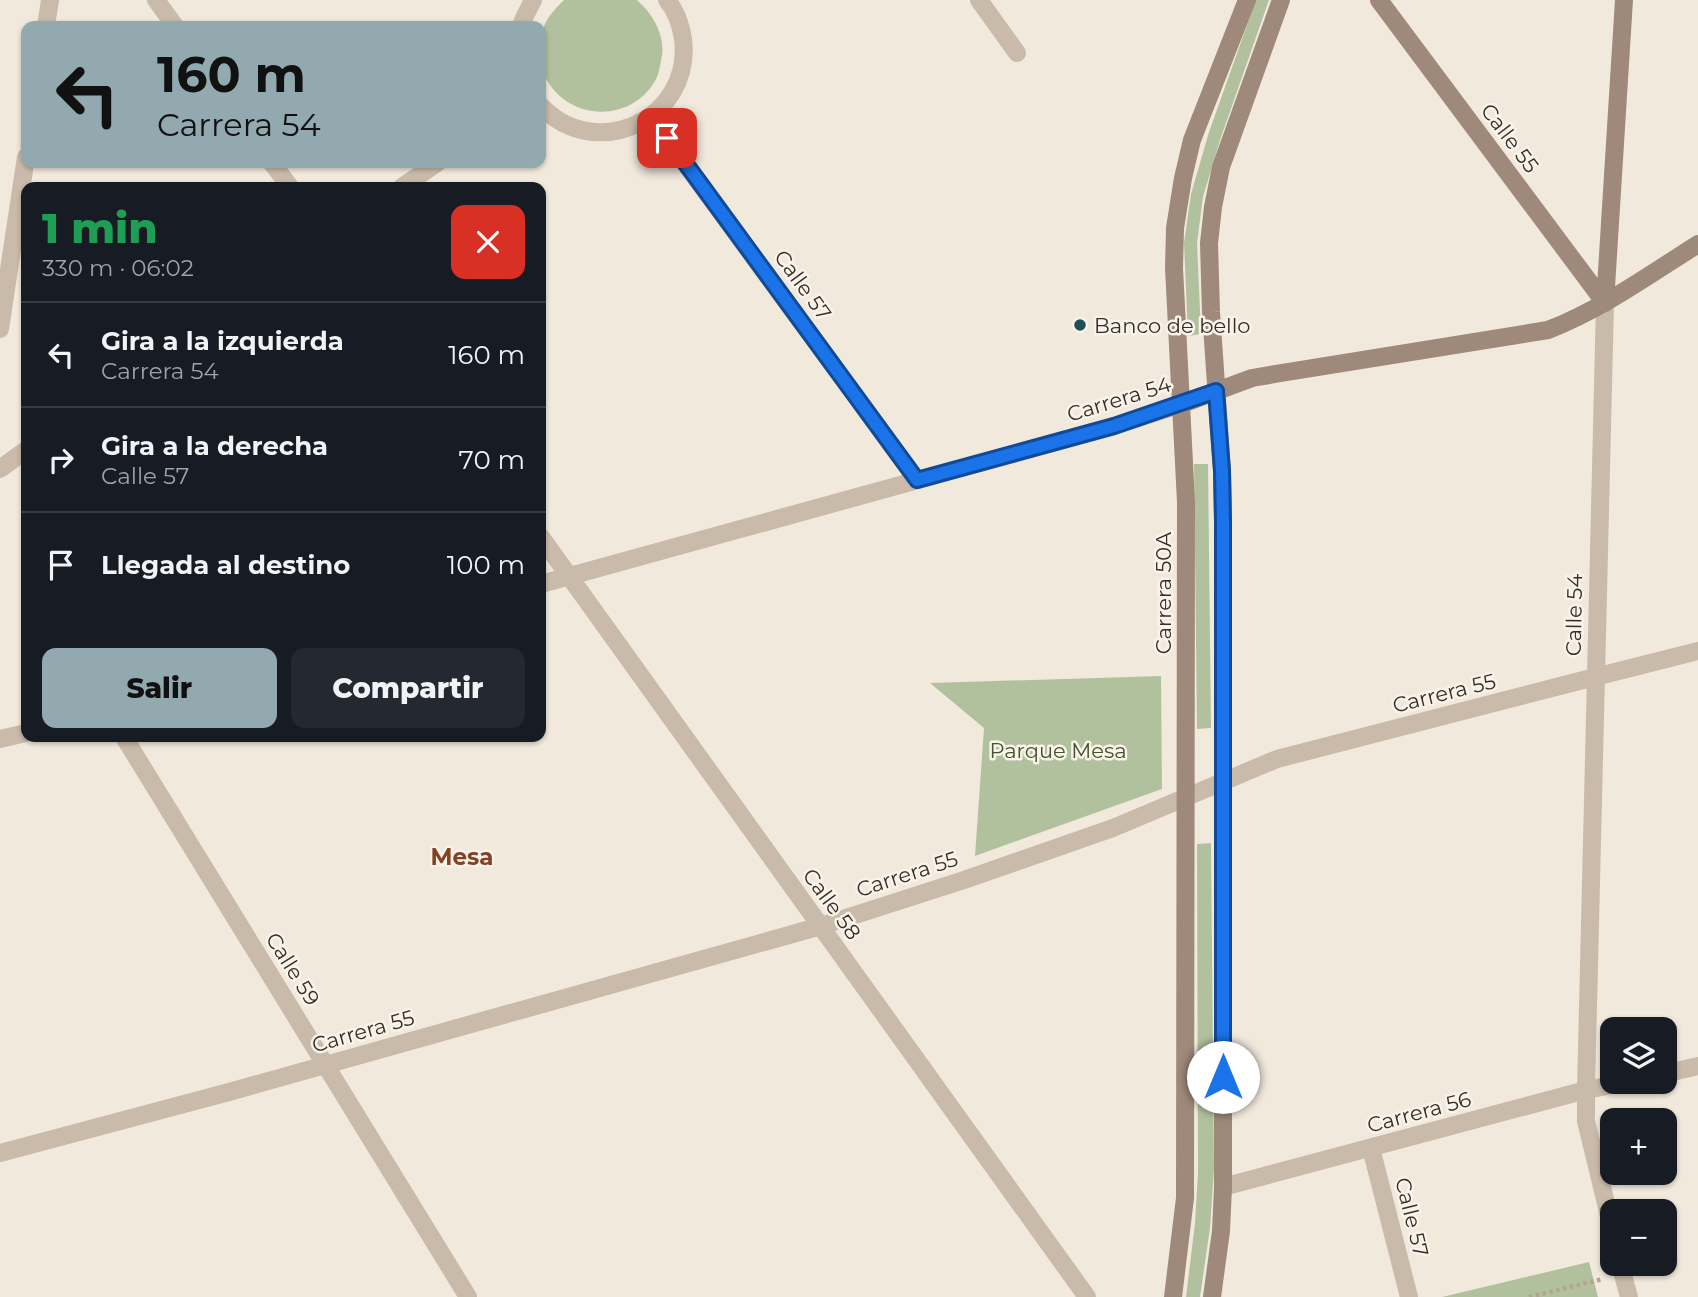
<!DOCTYPE html>
<html lang="es">
<head>
<meta charset="utf-8">
<style>
	body { margin:0; font-family:Montserrat,sans-serif; background:#242831; color:#f1f3f6; height:100vh; display:flex; flex-direction:column; font-size:26px; white-space:nowrap }
	* { box-sizing:border-box; margin:0 }
	p { font-size:23px; color:#9ea1a6 }
	.icon { flex:none; width:38px; height:38px; fill:none; stroke:currentColor; stroke-width:2; stroke-linecap:round; stroke-linejoin:round }
	.map { position:relative; flex:1; overflow:hidden }
	.details { position:absolute; left:21px; top:182px; width:525px; height:560px; display:flex; flex-direction:column; background:#171b24; border-radius:14px; box-shadow:0 2px 5px #0004 }
	.details>* { flex:none }
	.hud { position:absolute; left:21px; top:21px; width:525px; height:147px; border-radius:14px; box-shadow:0 2px 5px #0004; background:#92aaaf; color:#111; overflow:hidden }
	.controls { position:absolute; left:1600px; top:1017px; display:grid; gap:14px }
	.controls a { display:grid; place-items:center; width:77px; height:77px; border-radius:14px; background:#171b24; box-shadow:0 2px 5px #0004; font-size:35px }
	.pin { position:absolute; display:grid; place-items:center; width:60px; height:60px; color:#fff; margin:-30px; border-radius:14px; box-shadow:0 4px 10px #0006 }
	.me { position:absolute; width:77px; margin:-38px; rotate:0deg; stroke-linejoin:round; filter:drop-shadow(0 0 5px #0008) }
	.turn { display:flex; align-items:center; gap:24px; height:147px; padding:0 21px; font-size:32px }
	.turn .icon { width:91px; height:91px; stroke-width:2.5 }
	.turn b { display:block; font-size:49px; line-height:60px }
	.round { display:grid; place-items:center; flex:none; width:74px; height:74px; border-radius:14px; background:#242831 }
	.summary { display:flex; align-items:center; justify-content:space-between; height:119px; padding:0 21px }
	h1 { font-size:42px; font-weight:800; line-height:52px; color:#1e9e55 }
	.action { display:flex; gap:14px; margin-top:auto; padding:14px 21px }
	.action a { flex:1; height:80px; border-radius:14px; background:#92aaaf; color:#111; font-size:28px; font-weight:800; line-height:80px; text-align:center }
	.action a+a { background:#242831; color:#f1f3f6 }
	ul { padding:0; list-style:none }
	li { display:flex; align-items:center; gap:21px; height:105px; padding:0 21px; border-top:2px solid #363941 }
	li div { flex:1 }
	li b { display:block; font-size:26px }
	li em { font-style:normal }
	.map>svg:first-child { display:block }
	.green { fill:#b2c19d }
	.lines { fill:none; stroke-linecap:round; stroke-linejoin:round }
	.path { stroke:#b6a493; stroke-width:4.5; stroke-dasharray:3.5 3.5; stroke-linecap:butt }
	.minor { stroke:#cabaa9; stroke-width:18 }
	.tertiary { stroke:#cabaa9; stroke-width:18 }
	.secondary { stroke:#9e897a; stroke-width:18 }
	.route-casing { stroke:#114b97; stroke-width:18 }
	.route { stroke:#1a73e8; stroke-width:12 }
	.poi-dot { fill:#1f5058; stroke:#f9f3e9; stroke-width:2.5 }
	.labels { text-anchor:middle; dominant-baseline:central; stroke-width:5; stroke-linejoin:round; paint-order:stroke }
	.street-label { font-size:21px; fill:#372e29; stroke:#f9f3e9 }
	.poi-label { font-size:21px; fill:#372e29; stroke:#f9f3e9; text-anchor:start }
	.park-label { font-size:21px; fill:#43552d; stroke:#f9f3e9 }
	.neighbourhood-label { font-size:23px; font-weight:bold; fill:#854123; stroke:#f9f3e9 }
</style>
</head>
<body>
<div class="map">
<svg width="1698" height="1297" viewBox="0 0 1698 1297">
	<rect width="100%" height="100%" fill="#f2e9dd"/>
	<path class="green" d="M564 0H637C654 15 667 38 661 61 660 66 659 72 657 77 633 126 563 122 543 72 540 66 541 58 541 51 541 25 546 18 564 0Z
		M1256 0H1269L1220 140 1203 197 1197 243 1201 334 1188 336 1184 243 1191 194 1209 132Z
		M1194 464H1208L1211 728 1197 729Z
		M1161 676 1162 789 975 856 984 728 930 683Z
		M1211 843 1214 1169 1210 1228 1200 1297H1186L1195 1223 1198 1172 1197 844Z
		M1589 1262 1598 1297H1442Z"/>
	<g class="lines">
		<path class="path" d="M1529 1297 1603 1279"/>
		<path class="minor" d="M156 0 175 26
			M979 0 1017 53
			M521 26 523 20 533 0
			M541 106C596 164 693 119 683 39 681 25 676 11 667 0
			M651 117 917 480
			M272 163 290 187
			M402 187 437 163
			M0 469 26 450
			M541 537 1087 1297
			M1595 677 1698 651
			M124 737 468 1297
			M1664 1074 1698 1066
			M1371 1148 1409 1297
			M1223 1187 1586 1090 1628 1082"/>
		<path class="tertiary" d="M46 26 50 0
			M1605 303 1586 1090V1121L1612 1228
			M0 329 26 157
			M541 584 1114 426 1182 404
			M0 739 26 733
			M0 1153 229 1092 821 926 964 880 1113 828 1277 759 1595 677
			M1620 1264 1629 1297"/>
		<path class="secondary" d="M1379 0 1605 303
			M1605 303 1624 0
			M1182 404 1252 378 1275 374 1548 330C1602 309 1649 275 1698 244
			M1173 1297 1185 1198 1186 502 1174 268 1175 228 1183 178 1192 140 1247 0
			M1212 1297 1221 1231 1223 1187V521L1222 471 1211 312 1209 243 1213 207 1221 167 1281 0"/>
	</g>
	<g class="lines">
		<defs>
			<path id="route" d="M667 138 917 480 1114 426 1216 391 1222 471 1223 521V1077"/>
		</defs>
		<use href="#route" class="route-casing"/>
		<use href="#route" class="route"/>
	</g>
	<circle class="poi-dot" cx="1080" cy="325" r="7"/>
	<g class="labels">
		<g class="street-label">
			<text transform="translate(1510 138) rotate(53)">Calle 55</text>
			<text transform="translate(803 285) rotate(54)">Calle 57</text>
			<text transform="translate(1119 399) rotate(-17)">Carrera 54</text>
			<text transform="translate(1163 593) rotate(-90)">Carrera 50A</text>
			<text transform="translate(1574 615) rotate(-89)">Calle 54</text>
			<text transform="translate(1444 693) rotate(-14)">Carrera 55</text>
			<text transform="translate(907 874) rotate(-18)">Carrera 55</text>
			<text transform="translate(832 904) rotate(54)">Calle 58</text>
			<text transform="translate(293 969) rotate(58)">Calle 59</text>
			<text transform="translate(363 1031) rotate(-16)">Carrera 55</text>
			<text transform="translate(1419 1112) rotate(-15)">Carrera 56</text>
			<text transform="translate(1412 1217) rotate(76)">Calle 57</text>
		</g>
		<g class="poi-label">
			<text x="1094" y="325">Banco de bello</text>
		</g>
		<g class="park-label">
			<text x="1058" y="750">Parque Mesa</text>
		</g>
		<g class="neighbourhood-label">
			<text x="462" y="857">Mesa</text>
		</g>
	</g>
</svg>
<div class="controls">
<a><svg class="icon" aria-label="layers" viewBox="0 0 24 24"><path d="M12 4l9 5-9 5-9-5zM3 14l9 5 9-5"/></svg></a>
<a>+</a>
<a>−</a>
</div>
<div class="pin" style="left:667px;top:138px;background:#d93025"><svg class="icon" aria-label="arrive" viewBox="0 0 24 24"><path d="M6 21V4h12l-3 4 3 4H6"/></svg></div>
<svg class="me" style="left:1223px;top:1077px" viewBox="-20 -20 40 40"><circle r="19" fill="#fff"/><path d="M0-13L10 11 0 6-10 11z" fill="#1a73e8"/></svg>
<div class="hud">
<div class="turn"><svg class="icon" aria-label="left" viewBox="0 0 24 24"><path d="M17 20v-9H6M10 6l-5 5 5 5"/></svg><div><b>160 m</b>Carrera 54</div></div>
</div>
<section class="details">
<div class="summary"><div><h1>1 min</h1><p>330 m · 06:02</p></div><a class="round" style="background:#d93025;color:#fff"><svg class="icon" aria-label="close" viewBox="0 0 24 24"><path d="M6 6l12 12M18 6L6 18"/></svg></a></div>
<ul>
<li><svg class="icon" aria-label="left" viewBox="0 0 24 24"><path d="M17 20v-9H6M10 6l-5 5 5 5"/></svg><div><b>Gira a la izquierda</b><p>Carrera 54</p></div><em>160 m</em></li>
<li><svg class="icon" aria-label="right" viewBox="0 0 24 24"><path d="M7 20v-9h11M14 6l5 5-5 5"/></svg><div><b>Gira a la derecha</b><p>Calle 57</p></div><em>70 m</em></li>
<li><svg class="icon" aria-label="arrive" viewBox="0 0 24 24"><path d="M6 21V4h12l-3 4 3 4H6"/></svg><div><b>Llegada al destino</b></div><em>100 m</em></li>
</ul>
<div class="action"><a>Salir</a><a>Compartir</a></div>
</section>
</div>
</body>
</html>
